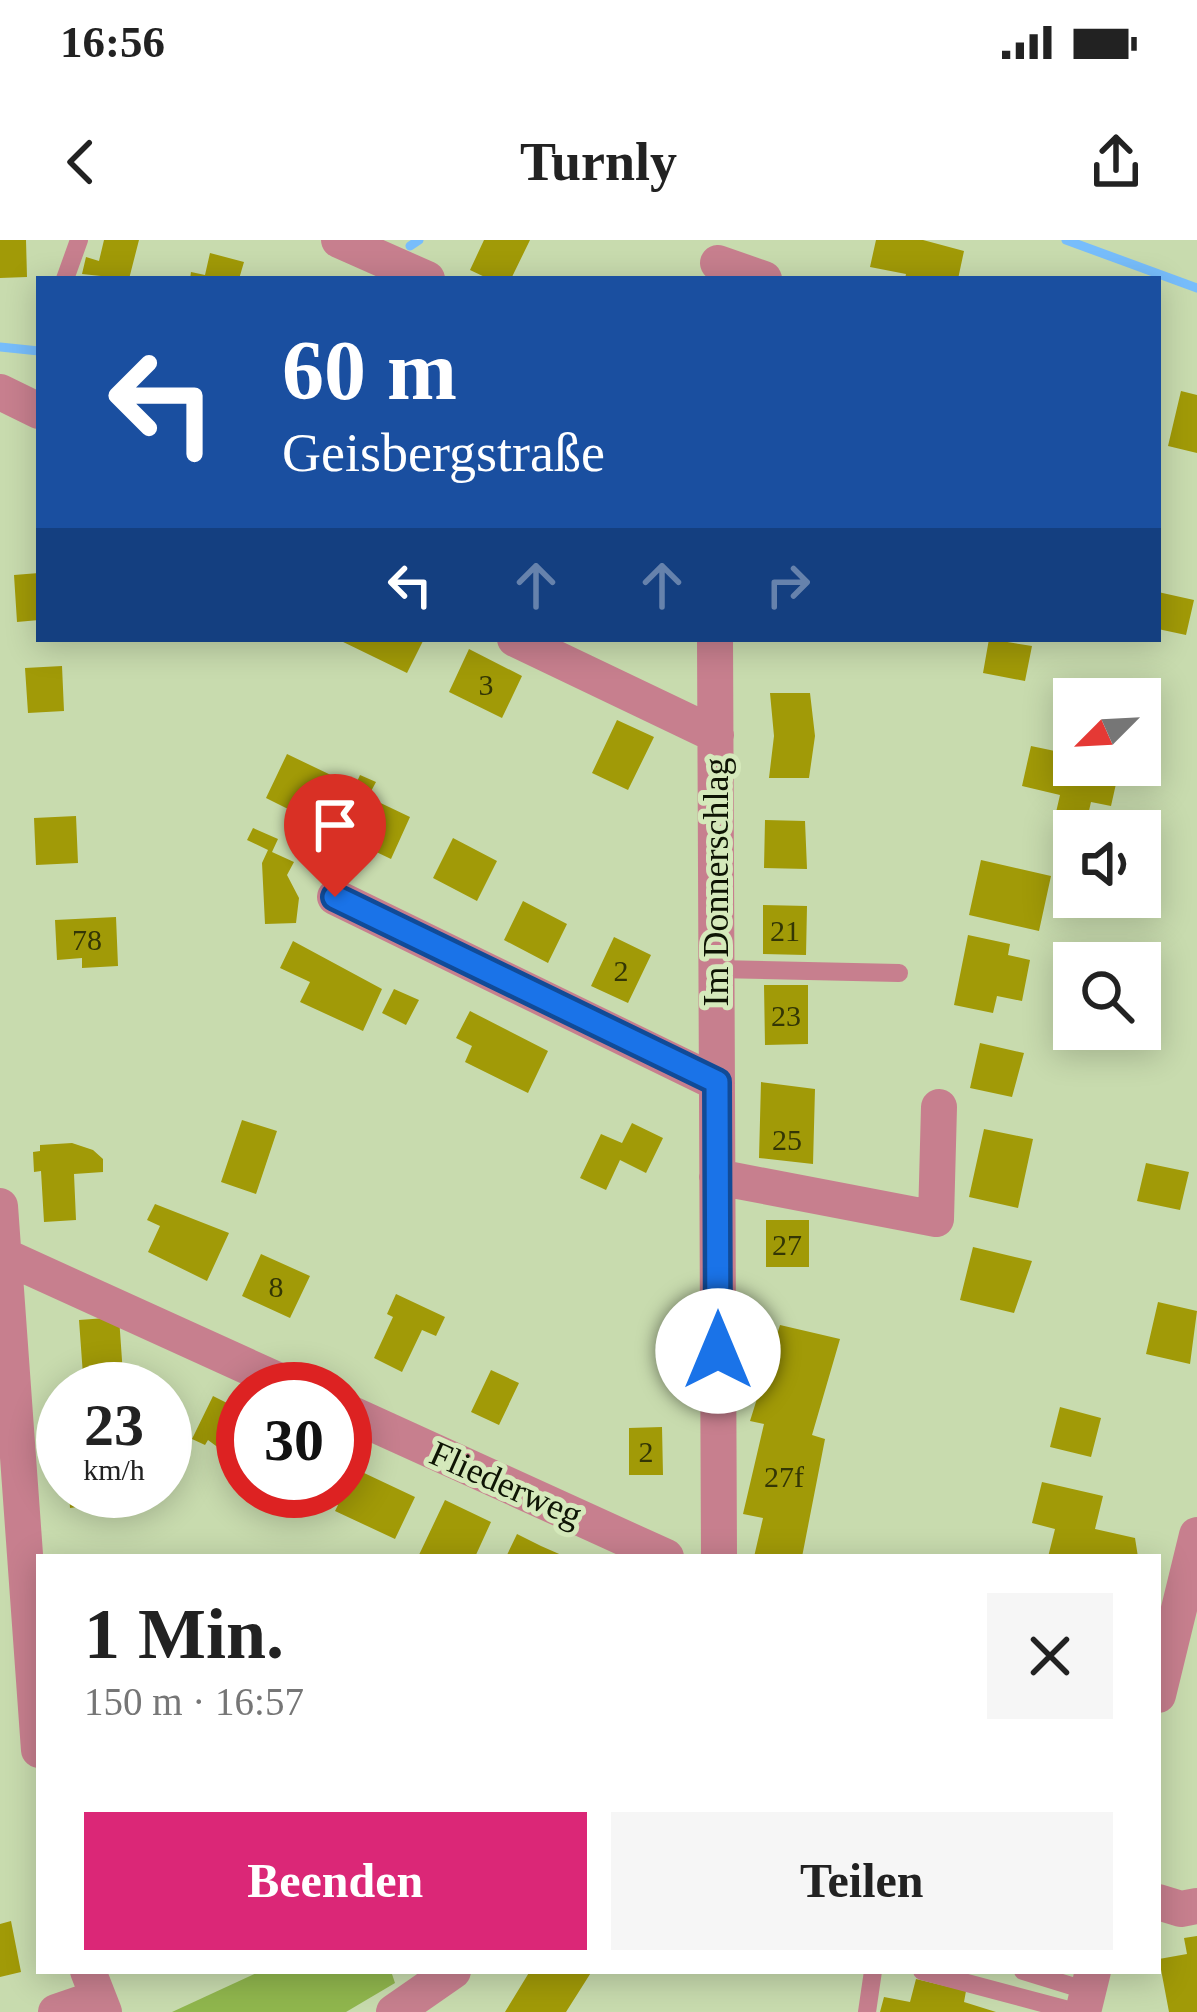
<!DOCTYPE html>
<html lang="de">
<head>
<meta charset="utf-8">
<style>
	body { margin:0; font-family:"Times New Roman",serif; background:#f6f6f6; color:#222; height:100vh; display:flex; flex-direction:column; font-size:45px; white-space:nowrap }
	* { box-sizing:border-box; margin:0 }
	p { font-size:39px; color:#767676 }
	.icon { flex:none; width:66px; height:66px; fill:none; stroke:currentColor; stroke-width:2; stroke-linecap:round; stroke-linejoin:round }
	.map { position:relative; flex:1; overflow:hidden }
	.side { position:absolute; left:36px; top:1314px; width:1125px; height:420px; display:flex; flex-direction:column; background:#fff; border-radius:0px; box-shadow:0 6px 30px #0003 }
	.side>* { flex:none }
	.hud { position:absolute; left:36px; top:36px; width:1125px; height:366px; border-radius:0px; box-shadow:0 6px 30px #0003; background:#1a4fa0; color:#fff; overflow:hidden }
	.needle { width:78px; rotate:246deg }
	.fabs { position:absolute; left:1053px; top:438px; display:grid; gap:24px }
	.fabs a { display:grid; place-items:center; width:108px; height:108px; border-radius:0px; background:#fff; box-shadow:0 6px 30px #0003; font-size:60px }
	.speed { position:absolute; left:36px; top:1122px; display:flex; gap:24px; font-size:60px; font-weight:700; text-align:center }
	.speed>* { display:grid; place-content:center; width:156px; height:156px; border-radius:50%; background:#fff; box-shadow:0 6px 30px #0003; line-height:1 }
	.speed small { font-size:30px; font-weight:400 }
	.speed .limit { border:18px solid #d22; background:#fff; color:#111 }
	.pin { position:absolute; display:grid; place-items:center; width:102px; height:102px; color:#fff; margin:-123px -51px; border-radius:50% 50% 50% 0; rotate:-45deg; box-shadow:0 0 12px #0007 }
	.pin .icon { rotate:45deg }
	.me { position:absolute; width:132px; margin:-66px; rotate:0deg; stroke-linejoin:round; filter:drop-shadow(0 0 9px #0008) }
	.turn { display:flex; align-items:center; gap:42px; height:252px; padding:0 48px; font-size:54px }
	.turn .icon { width:156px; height:156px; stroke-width:2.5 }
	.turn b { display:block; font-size:84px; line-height:102px }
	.lanes { display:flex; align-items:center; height:114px; padding:0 48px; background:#0003; justify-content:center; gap:60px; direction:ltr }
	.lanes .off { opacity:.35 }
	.round { display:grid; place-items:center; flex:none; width:126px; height:126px; border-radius:0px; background:#f6f6f6 }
	.summary { display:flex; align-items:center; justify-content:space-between; height:204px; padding:0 48px }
	h1 { font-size:72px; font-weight:700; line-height:90px }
	.action { display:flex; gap:24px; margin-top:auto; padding:24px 48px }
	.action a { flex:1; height:138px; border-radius:0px; background:#db2777; color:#fff; font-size:48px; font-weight:700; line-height:138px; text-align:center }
	.action a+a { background:#f6f6f6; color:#222 }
	.status { display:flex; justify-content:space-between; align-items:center; height:84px; padding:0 60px; background:#fff; direction:ltr }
	.status svg { height:33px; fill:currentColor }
	header { display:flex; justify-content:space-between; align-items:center; height:156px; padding:0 48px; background:#fff; font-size:54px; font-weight:700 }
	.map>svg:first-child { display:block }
	.green { fill:#90b64d }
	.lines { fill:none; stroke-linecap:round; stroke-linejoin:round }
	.stream { stroke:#77bdfb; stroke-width:9 }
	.building { fill:#a19a07 }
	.service { stroke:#c77f8e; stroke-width:18 }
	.minor { stroke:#c77f8e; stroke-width:36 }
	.tertiary { stroke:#c77f8e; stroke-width:36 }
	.route-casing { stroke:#114b97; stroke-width:30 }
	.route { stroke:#1a73e8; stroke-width:21 }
	.labels { text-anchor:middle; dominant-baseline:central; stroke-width:10; stroke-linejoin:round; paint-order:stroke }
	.number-label { font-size:30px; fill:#333605 }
	.street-label { font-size:36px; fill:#0e1404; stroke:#d5e9bb }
</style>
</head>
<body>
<div class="status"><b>16:56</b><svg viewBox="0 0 49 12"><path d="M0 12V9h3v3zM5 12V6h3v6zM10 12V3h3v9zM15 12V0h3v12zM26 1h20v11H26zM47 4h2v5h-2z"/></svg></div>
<header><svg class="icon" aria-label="back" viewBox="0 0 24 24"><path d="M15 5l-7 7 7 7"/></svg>Turnly<svg class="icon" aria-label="share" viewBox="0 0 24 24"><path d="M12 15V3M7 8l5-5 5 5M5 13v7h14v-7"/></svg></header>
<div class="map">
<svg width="1197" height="1772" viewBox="0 0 1197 1772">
	<rect width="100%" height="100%" fill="#c8dbae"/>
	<path class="green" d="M261 1731H391L395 1743 346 1772H172Z"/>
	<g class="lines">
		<path class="stream" d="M1066 0 1197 48
			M410 6 419 0
			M0 107 39 111"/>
	</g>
	<path class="building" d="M0 0H26L27 37 0 38Z
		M104 0H139L129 39 82 34 86 17 99 21Z
		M484 0H530L511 39H489L470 30Z
		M876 0H923L964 11 958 39H905L906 34 870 27Z
		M210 13 244 22 239 39H190L191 32 205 35Z
		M1181 151 1197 155V213L1168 206Z
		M39 333V380L17 382 14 335Z
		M1158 352 1194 360 1186 395 1158 389Z
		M337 399H424L407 433Z
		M989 399 1032 406 1025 441 983 433Z
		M469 409 522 436 502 478 449 452Z
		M62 426 64 471 28 473 25 428Z
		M770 453H810L815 496 809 538H769L774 496Z
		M617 480 654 497 628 550 592 533Z
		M1031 506 1074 515V525L1120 526 1111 566 1091 562 1085 588 1054 581 1060 555 1022 546Z
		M287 514 335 537 314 582 266 558Z
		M360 535 376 542 368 557 410 577 391 619 347 598 357 576 344 570Z
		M76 576 78 623 36 625 34 578Z
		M765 580 805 581 807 629 764 628Z
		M253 588 278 599 272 612 294 622 287 635 299 658 296 683 265 684 262 623 268 610 247 600Z
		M453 598 497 621 477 661 433 638Z
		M981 620 1051 636 1039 691 969 675Z
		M523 661 567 684 548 723 504 700Z
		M763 665 807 666 806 715 763 714Z
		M116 677 118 726 82 728V718L57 720 55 680Z
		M968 695 1010 704 1008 715 1030 720 1022 761 997 756 993 773 954 765Z
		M614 697 651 715 628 763 591 746Z
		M293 701 382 749 363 791 300 762 310 742 280 728Z
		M764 745H808V804L765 805Z
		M394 749 419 760 406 785 382 773Z
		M470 771 548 811 528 853 465 822 472 806 456 798Z
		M980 803 1024 813 1012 857 970 848Z
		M761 842 815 849 813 924 759 918Z
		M242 880 277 891 256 954 221 942Z
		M632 883 663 898 646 933 620 920 606 950 580 938 601 894 622 903Z
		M984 889 1033 899 1018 968 969 957Z
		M72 903 93 910 103 919V932L74 934 76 980 44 982 41 931 34 932 33 912 40 911V905Z
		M1146 923 1189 932 1180 970 1137 961Z
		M155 964 229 993 207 1041 148 1012 160 986 147 980Z
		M766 980H809V1027H766Z
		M973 1007 1032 1021 1014 1073 960 1060Z
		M261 1014 310 1036 290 1078 242 1056Z
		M396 1054 445 1077 436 1096 422 1090 402 1132 374 1118 393 1077 387 1074Z
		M1158 1062 1197 1071 1190 1124 1146 1114Z
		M119 1077 124 1149H84L79 1080Z
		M780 1085 840 1099 812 1195 825 1199 802 1317H754L763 1278 743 1274 764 1184 750 1181Z
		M491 1130 519 1143 499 1185 471 1172Z
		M213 1156 243 1171V1217L235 1220 208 1200 205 1205 192 1199Z
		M1060 1167 1101 1178 1091 1217 1050 1207Z
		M662 1187 663 1235H629V1188Z
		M345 1224 415 1257 395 1299 335 1271 338 1265 323 1258 320 1264 306 1257 309 1251H345Z
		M1042 1242 1103 1256 1095 1289 1135 1298 1138 1317H1048L1055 1289 1032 1283Z
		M69 1251H147L148 1257 70 1268Z
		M445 1260 491 1282 475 1317H418Z
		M517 1294 541 1306 566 1317H506Z
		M11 1681 21 1732 0 1737V1684Z
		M1197 1696V1772H1169L1159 1719 1187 1714 1184 1698Z
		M530 1731H592L566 1772H505Z
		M916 1739 966 1751 964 1762 996 1772H880L884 1757 910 1762Z"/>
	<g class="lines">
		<path class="service" d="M65 39 79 0
			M717 729 899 733
			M922 1731 1076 1772
			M1023 1731 1088 1751
			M867 1772 873 1731"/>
		<path class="minor" d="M339 0 427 39
			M718 23 764 39
			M0 152 39 171
			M515 399 716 495
			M715 399 719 1317
			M335 657 717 843
			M717 937 936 979 939 867
			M0 966 39 1510
			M2 1015 297 1149
			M345 1171 666 1317
			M1158 1662 1181 1669 1197 1666
			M88 1731 104 1772
			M56 1772 97 1758
			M394 1772 453 1731"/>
		<path class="tertiary" d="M1158 1455 1197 1295
			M1083 1772 1093 1731"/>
	</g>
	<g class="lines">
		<defs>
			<path id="route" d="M335 657 717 842 718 1111"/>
		</defs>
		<use href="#route" class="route-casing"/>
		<use href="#route" class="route"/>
	</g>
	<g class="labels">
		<g class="number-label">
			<text x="486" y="444">3</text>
			<text x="785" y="690">21</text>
			<text x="87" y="699">78</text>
			<text x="621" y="730">2</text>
			<text x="786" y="775">23</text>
			<text x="787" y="899">25</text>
			<text x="787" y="1004">27</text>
			<text x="276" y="1046">8</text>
			<text x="646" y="1211">2</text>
			<text x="784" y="1236">27f</text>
		</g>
		<g class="street-label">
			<text transform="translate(716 642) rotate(-90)">Im Donnerschlag</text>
			<text transform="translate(506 1244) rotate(24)">Fliederweg</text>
		</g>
	</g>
</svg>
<div class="fabs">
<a><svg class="needle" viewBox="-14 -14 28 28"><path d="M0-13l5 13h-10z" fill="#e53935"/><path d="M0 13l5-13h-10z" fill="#767676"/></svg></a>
<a><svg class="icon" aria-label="sound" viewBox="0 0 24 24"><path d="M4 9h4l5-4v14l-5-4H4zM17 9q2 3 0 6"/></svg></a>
<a><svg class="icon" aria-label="search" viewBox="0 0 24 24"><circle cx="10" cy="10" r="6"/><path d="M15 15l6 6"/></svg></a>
</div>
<div class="speed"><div>23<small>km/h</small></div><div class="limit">30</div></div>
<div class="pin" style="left:335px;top:657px;background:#d93025"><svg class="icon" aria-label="arrive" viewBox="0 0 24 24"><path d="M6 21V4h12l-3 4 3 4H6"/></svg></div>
<svg class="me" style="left:718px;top:1111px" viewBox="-20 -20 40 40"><circle r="19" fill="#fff"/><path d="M0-13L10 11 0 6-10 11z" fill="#1a73e8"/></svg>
<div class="hud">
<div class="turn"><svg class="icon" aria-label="left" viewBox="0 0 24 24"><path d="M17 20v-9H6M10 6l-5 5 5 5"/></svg><div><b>60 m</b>Geisbergstraße</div></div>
<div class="lanes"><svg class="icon" aria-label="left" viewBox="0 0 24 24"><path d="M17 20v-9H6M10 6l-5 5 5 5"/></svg><svg class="icon off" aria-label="ahead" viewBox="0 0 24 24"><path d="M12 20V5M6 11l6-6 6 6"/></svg><svg class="icon off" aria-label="ahead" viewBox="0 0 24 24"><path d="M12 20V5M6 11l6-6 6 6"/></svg><svg class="icon off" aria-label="right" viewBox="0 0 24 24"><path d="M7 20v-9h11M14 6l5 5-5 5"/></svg></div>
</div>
<section class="side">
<div class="summary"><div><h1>1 Min.</h1><p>150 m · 16:57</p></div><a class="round"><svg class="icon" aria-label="close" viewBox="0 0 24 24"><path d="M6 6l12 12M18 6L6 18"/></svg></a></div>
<div class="action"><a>Beenden</a><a>Teilen</a></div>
</section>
</div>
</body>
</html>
